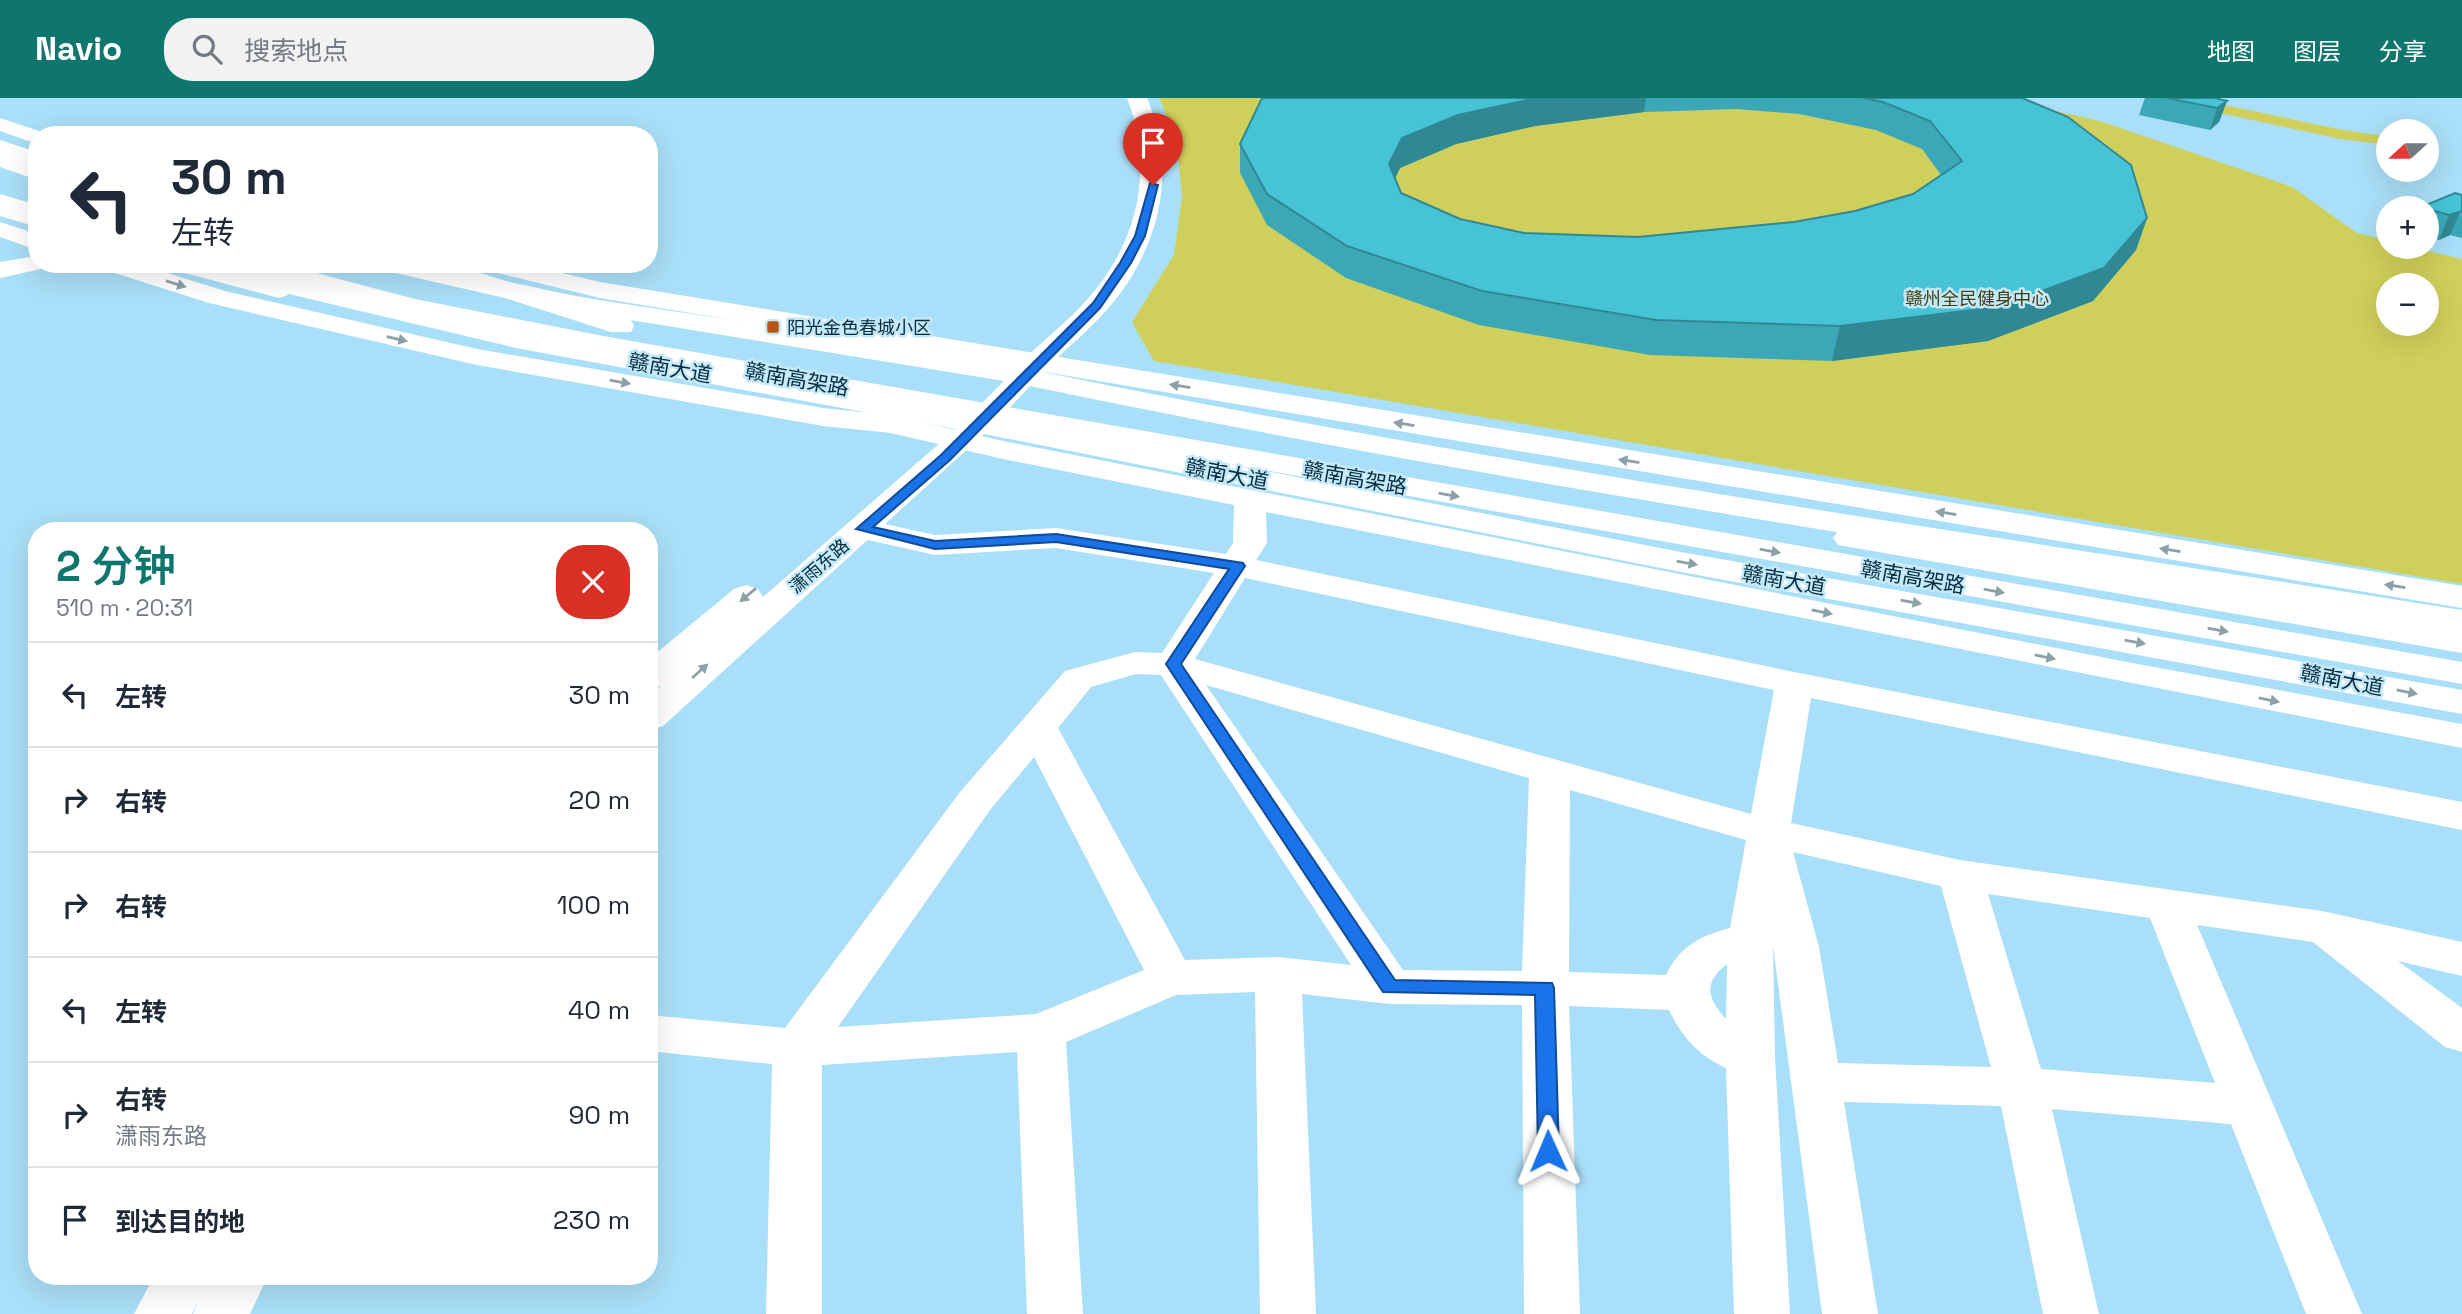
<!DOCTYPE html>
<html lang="zh">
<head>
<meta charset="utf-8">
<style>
	body { margin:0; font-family:"Space Grotesk","Noto Sans SC",sans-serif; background:#f2f2f3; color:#1f2937; height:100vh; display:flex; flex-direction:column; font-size:26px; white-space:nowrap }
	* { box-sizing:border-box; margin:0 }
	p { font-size:23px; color:#747a83 }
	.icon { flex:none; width:38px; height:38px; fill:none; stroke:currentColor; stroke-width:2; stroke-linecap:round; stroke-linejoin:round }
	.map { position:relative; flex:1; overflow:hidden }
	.sheet { position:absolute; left:28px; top:424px; width:630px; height:763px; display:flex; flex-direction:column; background:#fff; border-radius:28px; box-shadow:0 7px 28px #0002 }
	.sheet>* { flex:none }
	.banner { position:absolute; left:28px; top:28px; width:630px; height:147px; border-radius:28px; box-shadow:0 7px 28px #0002; background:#fff; color:#1f2937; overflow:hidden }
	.needle { width:46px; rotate:249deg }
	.buttons { position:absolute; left:2376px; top:21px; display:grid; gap:14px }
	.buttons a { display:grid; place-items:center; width:63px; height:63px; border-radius:50%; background:#fff; box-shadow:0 7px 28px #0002; font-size:35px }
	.pin { position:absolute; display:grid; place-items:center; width:60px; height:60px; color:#fff; margin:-72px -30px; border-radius:50% 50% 50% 0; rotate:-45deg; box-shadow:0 0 7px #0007 }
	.pin .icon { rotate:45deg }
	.me { position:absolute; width:77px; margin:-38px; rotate:359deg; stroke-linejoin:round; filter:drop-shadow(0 0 5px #0008) }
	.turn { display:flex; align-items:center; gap:24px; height:147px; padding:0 28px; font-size:32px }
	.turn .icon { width:91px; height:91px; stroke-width:2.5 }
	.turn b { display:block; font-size:49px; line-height:60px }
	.round { display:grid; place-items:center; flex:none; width:74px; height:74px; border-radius:28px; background:#f2f2f3 }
	.overview { display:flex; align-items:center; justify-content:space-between; height:119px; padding:0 28px }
	h1 { font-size:42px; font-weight:600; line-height:52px; color:#0f766e }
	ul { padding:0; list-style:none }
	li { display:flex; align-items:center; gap:21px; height:105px; padding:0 28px; border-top:2px solid #e0e1e3 }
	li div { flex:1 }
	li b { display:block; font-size:26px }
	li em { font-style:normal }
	header { display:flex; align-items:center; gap:42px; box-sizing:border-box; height:98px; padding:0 35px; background:#0f766e; color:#fff }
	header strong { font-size:33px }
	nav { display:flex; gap:38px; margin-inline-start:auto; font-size:24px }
	.search { width:490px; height:63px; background:#f2f2f3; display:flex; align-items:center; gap:18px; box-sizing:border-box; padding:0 24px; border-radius:28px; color:#747a83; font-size:26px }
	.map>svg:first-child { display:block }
	.green { fill:#cfcf5b; fill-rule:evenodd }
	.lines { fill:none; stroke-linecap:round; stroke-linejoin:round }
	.minor { fill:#fff; fill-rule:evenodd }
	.major { fill:#fff; fill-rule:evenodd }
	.highway { fill:#fff; fill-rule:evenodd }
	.wall { fill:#3ca8b7; fill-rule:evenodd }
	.shaded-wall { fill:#318895 }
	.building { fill:#46c3d5; stroke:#318895; stroke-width:2 }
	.oneway { fill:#8ca0a8 }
	.route { fill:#1a73e8; stroke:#114b97; stroke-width:2 }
	.poi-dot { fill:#b65612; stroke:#c6e9fa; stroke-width:2.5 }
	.labels { text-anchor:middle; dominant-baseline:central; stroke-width:5; stroke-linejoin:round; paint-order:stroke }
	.far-park-label { font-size:18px; fill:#424111; stroke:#c6e9fa }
	.far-poi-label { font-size:18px; fill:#002d3e; stroke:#c6e9fa; text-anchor:start }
	.far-street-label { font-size:18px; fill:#002d3e; stroke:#c6e9fa }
	.street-label { font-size:21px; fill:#002d3e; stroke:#c6e9fa }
</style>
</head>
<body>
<header>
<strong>Navio</strong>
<div class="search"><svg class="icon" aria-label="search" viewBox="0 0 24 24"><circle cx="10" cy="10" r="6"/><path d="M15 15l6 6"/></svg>搜索地点</div>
<nav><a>地图</a><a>图层</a><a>分享</a></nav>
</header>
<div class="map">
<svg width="2462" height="1216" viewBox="0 0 2462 1216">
	<rect width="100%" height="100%" fill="#a9dff8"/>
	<path class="green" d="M1159 0H2001L2103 24 2292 89 2357 135 2389 143V149H2411L2462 161V486L1154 263 1132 224 1174 157 1182 99 1176 38ZM2389 187H2427V226H2389Z
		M2150 0C2231 0 2308 31 2389 38V47L2340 41Z"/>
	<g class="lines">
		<path class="minor" d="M0 20 45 35V37H37V46L0 33Z
			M0 124 37 136V152L0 139Z
			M37 158V166H49L46 170 0 180V164Z
			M99 166H138L225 193 477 251 823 310 891 317 1003 343 2127 564 2462 626V650L1266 414 1267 445 1256 462 1794 574 2462 704V732L1811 600 1791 725 1960 762 2322 813 2462 844V878L2398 863 2462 910V954L2445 949 2313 844 2197 827 2362 1216H2306L2231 1026 2052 1011 2099 1216H2043L2001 1008 1844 1004 1878 1216H1822L1773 848 1775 960 1790 1216H1734L1726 970C1698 957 1682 939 1669 912L1569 908 1580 1216H1524L1522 907 1390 906 1302 896 1316 1216H1260L1255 894 1176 897 1066 944 1083 1216H1027L1017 954 822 967V1216H766L772 966 649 953V917L785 930 960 694 1065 573 1135 554 1162 555 1214 475 1056 450 935 457 850 438 845 431 850 424 862 421 935 437 1056 430 1226 456 1233 445 1234 407 1003 361 891 335 823 328 477 267 209 205 102 171ZM1245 480 1774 592 1751 716 1195 561ZM1136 576 1161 577 1351 867 1278 859 1185 862 1058 630 1091 589ZM1206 587 1529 680 1522 873 1403 872ZM1034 659 1144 872 1036 916 838 929 990 712ZM1570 692 1746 742 1730 830C1700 838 1680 848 1666 877L1569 874ZM1793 754 1941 788 1991 969 1838 965 1819 849ZM1988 796 2150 820 2215 985 2041 971ZM1727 866 1726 921C1707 901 1703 884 1727 866Z
			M479 166H524L600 184 2462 488V510L600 200 482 171Z"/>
		<path class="major" d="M1127 0H1147C1179 75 1159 154 1105 214 1086 235 1063 253 1043 274 1513 371 1989 437 2462 512V534C1984 456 1504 387 1030 288L999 321 1681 454 2462 592V616L1681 474 984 336 663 628 649 632V599L661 588 649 591V561L734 491 746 487 758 491 763 499 956 331 516 250 230 182 226 177 230 172 239 169 516 234 971 316 1004 283 526 205 378 171 375 166C450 166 524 190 599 202 738 224 879 240 1017 268 1041 244 1069 223 1091 197 1139 141 1154 69 1127 0Z
			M0 42 37 54V69L0 55Z
			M0 96 37 107V122L0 111Z
			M154 1178H211L207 1187 211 1178H268L250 1216H193L198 1203 192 1216H134Z"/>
		<path class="highway" d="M0 55 37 67V82L0 69Z
			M0 104 37 114V129L0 118Z
			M167 166H209L288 187 292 192 288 197 279 200 170 171Z
			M240 166H282L415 201 603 238 2462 564V586L603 254 413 217 243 171Z
			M412 166H451L631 222 634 228 631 234H611L415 171Z
			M1850 430 2462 533V555L1838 447 1833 440 1838 433Z"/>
	</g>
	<path class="wall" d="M1263 0H2022L2147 120 2136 152 2093 203 1988 243 1832 263 1650 257 1479 227 1346 180 1267 127 1240 75V46ZM1736 11 1799 16 1876 32 1922 51 1941 77 1913 96 1855 113 1794 124 1638 139 1524 135 1460 121 1401 95 1395 81 1400 70 1456 46 1535 28 1644 14Z
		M2145 0H2215L2227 3 2219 24 2210 32 2139 17Z
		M2462 97V140L2450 137 2439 142 2427 138V110H2420L2421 109Z"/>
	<path class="shaded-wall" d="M1536 0H1646L1644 14 1535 28 1456 46 1400 70 1387 97 1389 66 1402 40 1458 17Z
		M2227 3 2219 24 2210 32 2217 10Z
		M2461 112 2450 137 2439 142 2449 117Z
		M2147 120 2136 152 2093 203 1988 243 1832 263 1840 228Z"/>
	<path class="building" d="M1263 0H1536L1458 17 1402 40 1389 66 1401 95 1460 121 1524 135 1638 139 1794 124 1855 113 1913 96 1962 63 1930 23 1883 4 1863 0H2022L2068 19 2131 67 2147 120 2104 170 1998 209 1840 228 1656 222 1482 193 1347 148 1267 96 1240 46 1261 2Z
		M2167 0H2215L2227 3 2217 10Z
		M2455 95 2462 97V113L2449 117 2421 109Z"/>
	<defs><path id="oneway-solid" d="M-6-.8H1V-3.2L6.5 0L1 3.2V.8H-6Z" transform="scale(1.75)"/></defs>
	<g class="oneway">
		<use href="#oneway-solid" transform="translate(176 186) rotate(17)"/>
		<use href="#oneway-solid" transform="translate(397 241) rotate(13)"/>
		<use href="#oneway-solid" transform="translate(620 284) rotate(10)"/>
		<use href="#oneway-solid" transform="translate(1180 288) rotate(-171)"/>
		<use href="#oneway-solid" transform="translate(1404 326) rotate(-171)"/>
		<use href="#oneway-solid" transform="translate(1629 363) rotate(-171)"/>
		<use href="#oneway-solid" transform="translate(1449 397) rotate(10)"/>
		<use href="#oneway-solid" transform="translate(1946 415) rotate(-171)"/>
		<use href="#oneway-solid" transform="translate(2170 452) rotate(-171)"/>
		<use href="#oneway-solid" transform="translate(1770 453) rotate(10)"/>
		<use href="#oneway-solid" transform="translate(1687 465) rotate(10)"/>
		<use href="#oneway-solid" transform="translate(2395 488) rotate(-171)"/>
		<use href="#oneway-solid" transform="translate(1994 493) rotate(10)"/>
		<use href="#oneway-solid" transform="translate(748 497) rotate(140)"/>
		<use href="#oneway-solid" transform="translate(1911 504) rotate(10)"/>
		<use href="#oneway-solid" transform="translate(1822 514) rotate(11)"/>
		<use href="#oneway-solid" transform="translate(2218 532) rotate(10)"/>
		<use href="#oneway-solid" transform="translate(2135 544) rotate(10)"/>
		<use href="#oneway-solid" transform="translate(2045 559) rotate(11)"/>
		<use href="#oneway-solid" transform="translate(700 573) rotate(-42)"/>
		<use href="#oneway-solid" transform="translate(2407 594) rotate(11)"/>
		<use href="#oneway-solid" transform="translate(2269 602) rotate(11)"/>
	</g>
	<path class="route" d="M1150 85 1158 87 1145 138 1131 165 1100 210 950 362 873 429 935 443 1056 436 1243 465 1245 468 1181 566 1395 882 1552 885 1554 890 1559 1053 1556 1059 1548 1062 1541 1059 1538 1053 1535 897 1383 894 1166 566 1229 471 1056 444 935 451 856 431 941 357 1093 205 1120 165 1135 138Z"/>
	<rect class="poi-dot" x="766" y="222" width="14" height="14" rx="3.5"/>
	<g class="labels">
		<g class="far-park-label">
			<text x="1977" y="200">赣州全民健身中心</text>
		</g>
		<g class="far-poi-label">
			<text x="787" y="229">阳光金色春城小区</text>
		</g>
		<g class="far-street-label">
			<text transform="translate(819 468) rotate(-41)">潇雨东路</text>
		</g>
		<g class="street-label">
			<text transform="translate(670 270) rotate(10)">赣南大道</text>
			<text transform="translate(797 281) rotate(10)">赣南高架路</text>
			<text transform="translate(1227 376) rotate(11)">赣南大道</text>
			<text transform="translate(1355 380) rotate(10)">赣南高架路</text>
			<text transform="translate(1913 479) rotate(10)">赣南高架路</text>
			<text transform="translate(1784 482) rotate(10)">赣南大道</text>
			<text transform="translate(2342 582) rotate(11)">赣南大道</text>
		</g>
	</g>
</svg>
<div class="buttons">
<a><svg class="needle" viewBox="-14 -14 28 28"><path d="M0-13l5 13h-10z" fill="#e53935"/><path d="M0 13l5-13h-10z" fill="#747a83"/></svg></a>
<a>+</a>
<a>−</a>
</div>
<div class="pin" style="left:1153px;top:87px;background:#d93025"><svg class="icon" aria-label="arrive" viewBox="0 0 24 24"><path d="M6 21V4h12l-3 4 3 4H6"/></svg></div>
<svg class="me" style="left:1548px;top:1053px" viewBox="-20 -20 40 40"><path d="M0-17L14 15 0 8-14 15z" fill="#1a73e8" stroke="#fff" stroke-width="4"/></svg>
<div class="banner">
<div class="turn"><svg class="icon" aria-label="left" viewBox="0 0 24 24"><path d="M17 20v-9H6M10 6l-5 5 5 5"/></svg><div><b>30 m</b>左转</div></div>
</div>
<section class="sheet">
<div class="overview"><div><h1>2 分钟</h1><p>510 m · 20:31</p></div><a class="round" style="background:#d93025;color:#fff"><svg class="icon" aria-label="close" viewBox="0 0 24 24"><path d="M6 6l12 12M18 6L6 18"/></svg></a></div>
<ul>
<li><svg class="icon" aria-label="left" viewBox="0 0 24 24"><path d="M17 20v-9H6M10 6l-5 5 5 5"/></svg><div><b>左转</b></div><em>30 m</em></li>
<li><svg class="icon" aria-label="right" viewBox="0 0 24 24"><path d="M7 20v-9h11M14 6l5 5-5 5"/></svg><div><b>右转</b></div><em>20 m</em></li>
<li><svg class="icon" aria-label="right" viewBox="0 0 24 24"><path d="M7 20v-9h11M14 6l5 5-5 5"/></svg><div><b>右转</b></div><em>100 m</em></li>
<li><svg class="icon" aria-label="left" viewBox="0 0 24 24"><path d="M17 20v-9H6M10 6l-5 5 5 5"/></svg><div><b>左转</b></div><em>40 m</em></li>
<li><svg class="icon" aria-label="right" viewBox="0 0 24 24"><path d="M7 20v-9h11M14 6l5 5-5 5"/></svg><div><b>右转</b><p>潇雨东路</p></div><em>90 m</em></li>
<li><svg class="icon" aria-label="arrive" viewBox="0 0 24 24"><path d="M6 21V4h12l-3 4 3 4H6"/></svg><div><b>到达目的地</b></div><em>230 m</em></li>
</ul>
</section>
</div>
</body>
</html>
